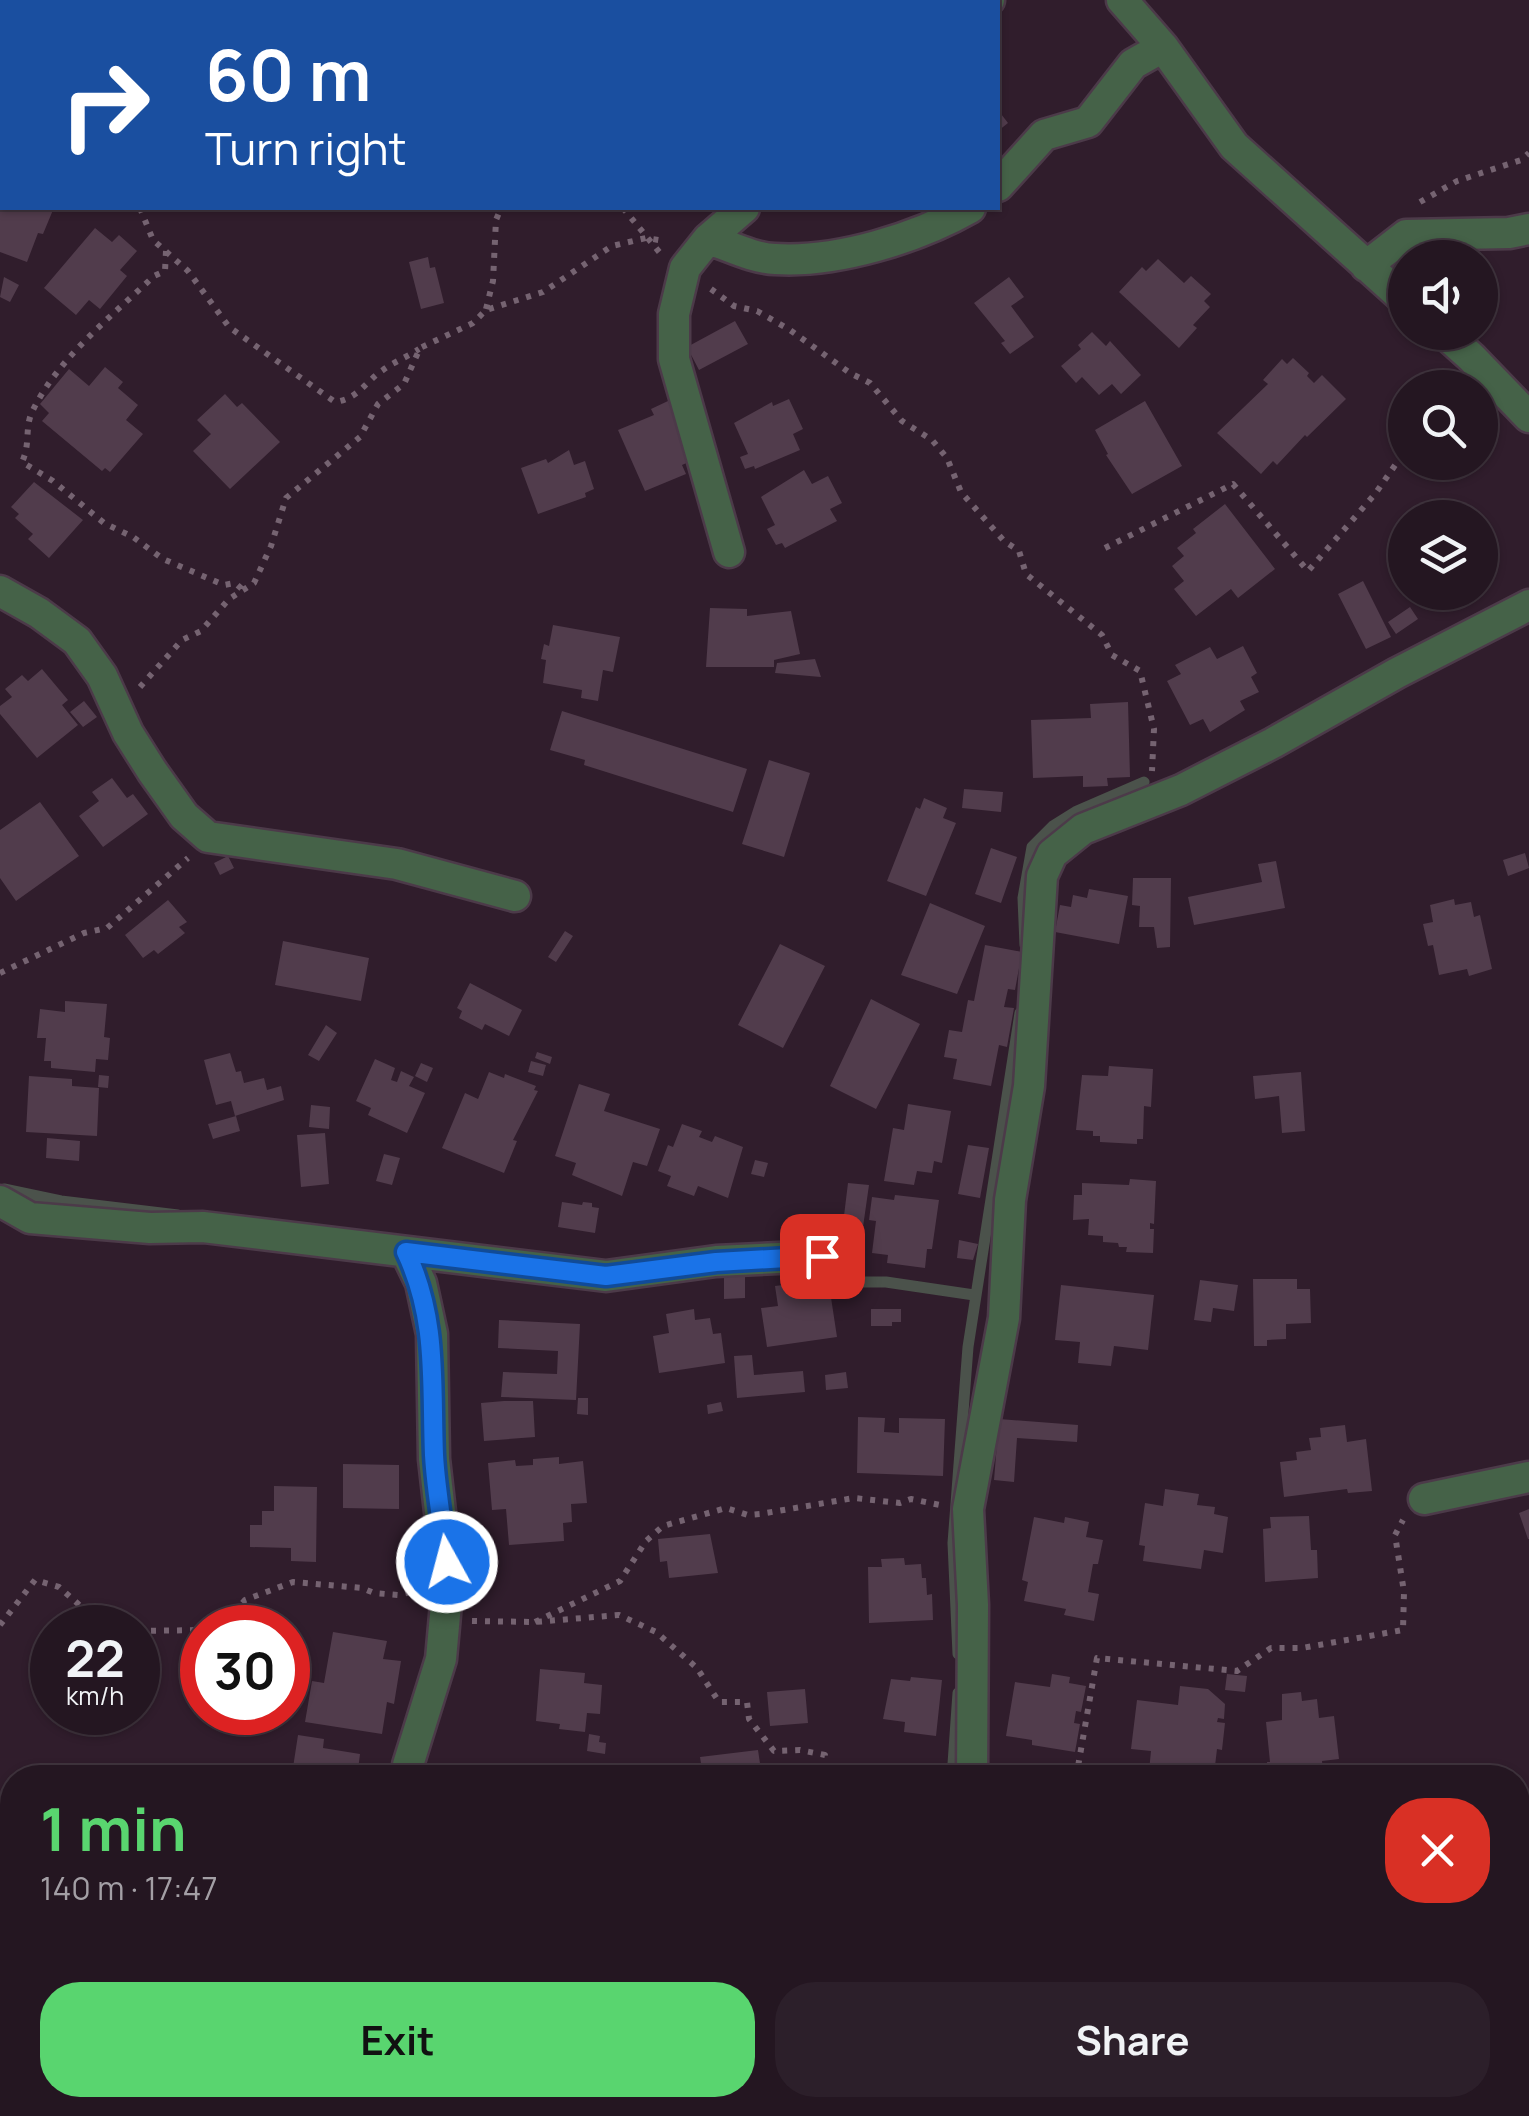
<!DOCTYPE html>
<html lang="en">
<head>
<meta charset="utf-8">
<style>
	body { margin:0; font-family:Manrope,sans-serif; background:#2c1f2a; color:#f1f3f6; height:100vh; display:flex; flex-direction:column; font-size:38px; white-space:nowrap }
	* { box-sizing:border-box; margin:0 }
	p { font-size:32px; color:#a39fa5 }
	.icon { flex:none; width:55px; height:55px; fill:none; stroke:currentColor; stroke-width:2; stroke-linecap:round; stroke-linejoin:round }
	.map { position:relative; flex:1; overflow:hidden }
	.panel { position:absolute; left:0px; top:1765px; width:1530px; height:352px; display:flex; flex-direction:column; background:#241621; border-radius:40px 40px 0 0; box-shadow:0 2px 8px #0004,0 0 0 2px #41353f }
	.panel>* { flex:none }
	.banner { position:absolute; left:0px; top:0px; width:1000px; height:210px; box-shadow:0 2px 8px #0004,0 0 0 2px #41353f; background:#1a4fa0; color:#fff; overflow:hidden }
	.fabs { position:absolute; left:1388px; top:240px; display:grid; gap:20px }
	.fabs a { display:grid; place-items:center; width:110px; height:110px; border-radius:50%; background:#241621; box-shadow:0 2px 8px #0004,0 0 0 2px #41353f; font-size:50px }
	.speed { position:absolute; left:30px; top:1605px; display:flex; gap:20px; font-size:50px; font-weight:700; text-align:center }
	.speed>* { display:grid; place-content:center; width:130px; height:130px; border-radius:50%; background:#241621; box-shadow:0 2px 8px #0004,0 0 0 2px #41353f; line-height:1 }
	.speed small { font-size:25px; font-weight:400 }
	.speed .limit { border:15px solid #d22; background:#fff; color:#111 }
	.pin { position:absolute; display:grid; place-items:center; width:85px; height:85px; color:#fff; margin:-42px; border-radius:20px; box-shadow:0 5px 15px #0006 }
	.me { position:absolute; width:110px; margin:-55px; rotate:353deg; stroke-linejoin:round; filter:drop-shadow(0 0 8px #0008) }
	.turn { display:flex; align-items:center; gap:35px; height:210px; padding:0 40px; font-size:45px }
	.turn .icon { width:130px; height:130px; stroke-width:2.5 }
	.turn b { display:block; font-size:70px; line-height:85px }
	.round { display:grid; place-items:center; flex:none; width:105px; height:105px; border-radius:40px; background:#2c1f2a }
	.overview { display:flex; align-items:center; justify-content:space-between; height:170px; padding:0 40px }
	h1 { font-size:60px; font-weight:700; line-height:75px; color:#59d56f }
	.button { display:flex; gap:20px; margin-top:auto; padding:20px 40px }
	.button a { flex:1; height:115px; border-radius:40px; background:#59d56f; color:#111; font-size:40px; font-weight:700; line-height:115px; text-align:center }
	.button a+a { background:#2c1f2a; color:#f1f3f6 }
	.map>svg:first-child { display:block }
	.green { fill:#4e2047 }
	.lines { fill:none; stroke-linecap:round; stroke-linejoin:round }
	.stream { stroke:#4b524b; stroke-width:11 }
	.building { fill:#513c4c }
	.minor-casing { stroke:#4c3a49; stroke-width:35 }
	.path { stroke:#756371; stroke-width:6; stroke-dasharray:5 8; stroke-linecap:butt }
	.minor { stroke:#456248; stroke-width:30 }
	.route-casing { stroke:#114b97; stroke-width:25 }
	.route { stroke:#1a73e8; stroke-width:18 }
</style>
</head>
<body>
<div class="map">
<svg width="1529" height="2116" viewBox="0 0 1529 2116">
	<rect width="100%" height="100%" fill="#301d2c"/>
	<path class="green" d="M12 2049V2105H218L213 2116H0V2076Z"/>
	<g class="lines">
		<path class="stream" d="M1025 945 1023 898 1032 847 1053 826 1077 811 1144 782
			M4 1189 61 1201 178 1215
			M831 1251 839 1271 851 1282H886L974 1295
			M958 1654 953 1543 968 1347 1020 1013
			M952 1778 958 1693
			M871 2116 873 2105"/>
	</g>
	<path class="building" d="M998 110 1008 123 998 131Z
		M0 208 53 210 43 234 38 233 27 262 0 252Z
		M95 228 112 242 119 235 137 251 120 270 127 276 100 309 89 300 76 315 44 288Z
		M428 257 430 268 435 267 444 303 421 309 409 262Z
		M1158 259 1184 283 1191 276 1211 294 1204 301 1210 307 1193 325 1197 328 1179 348 1119 292 1142 267 1146 271Z
		M4 277 19 285 10 302 0 297Z
		M1009 277 1024 297 1011 306 1034 337 1010 354 1001 343 1005 341 974 303Z
		M735 321 748 344 699 370 687 347Z
		M1092 332 1106 346 1110 341 1141 375 1121 394 1112 384 1099 395 1082 377 1076 383 1061 366 1081 349 1078 345Z
		M1293 358 1309 373 1307 376 1314 383 1322 375 1346 399 1307 437 1305 435 1277 465 1273 461 1261 474 1217 433 1268 384 1263 380 1282 359 1287 364Z
		M105 367 123 382 118 388 138 405 126 420 143 434 110 472 105 468 102 471 42 421 49 413 40 404 69 369 89 386Z
		M225 394 237 407 242 403 280 442 230 489 193 451 211 434 197 420Z
		M789 399 803 429 793 434 800 450 755 469 754 466 745 469 740 457 748 454 734 423 772 402 773 406Z
		M668 401 693 460 682 465 686 474 645 491 618 430 654 415 651 409Z
		M1145 401 1182 466 1132 494 1106 455 1108 454 1095 430Z
		M569 450 574 465 585 461 594 489 585 493 586 497 538 514 521 468 546 459 548 463Z
		M804 470 812 484 828 476 842 503 830 509 837 521 785 548 782 543 776 545 767 529 775 525 761 497Z
		M34 482 83 520 49 558 28 539 33 534 15 518 19 514 11 507Z
		M1225 504 1275 569 1238 598 1231 589 1196 616 1174 589 1184 581 1172 566 1184 556 1177 548 1196 533 1193 529Z
		M1363 581 1391 637 1366 649 1338 594Z
		M1410 607 1418 619 1396 634 1388 622Z
		M710 608 747 609V616L791 611 800 654 774 660V667H706Z
		M553 625 620 637 613 672 603 670 598 701 581 698 582 690 543 683 546 660 541 659 544 644 549 646Z
		M1243 646 1257 673 1251 677 1259 692 1240 701 1245 710 1210 732 1203 719 1190 725 1167 681 1181 674 1175 665 1210 647 1217 659Z
		M815 659 821 677 775 673 777 663Z
		M42 669 68 700 62 705 78 725 37 758 0 714V706L12 697 5 689 22 675 28 681Z
		M84 701 97 717 83 727 70 712Z
		M1128 702 1130 777 1107 778 1108 786 1083 787V776L1033 778 1031 720 1091 718 1090 704Z
		M562 711 747 769 733 812 584 765 585 760 550 750Z
		M769 760 810 773 784 857 742 844Z
		M112 778 127 798 133 794 148 814 103 847 79 816 99 801 92 792Z
		M964 789 1003 792 1001 812 962 808Z
		M924 798 947 808 943 818 956 823 926 896 887 881 916 807 920 809Z
		M40 802 79 856 16 901 0 878V830Z
		M991 848 1017 857 1001 903 975 894Z
		M1525 853 1529 868 1508 876 1503 860Z
		M228 856 234 868 220 875 214 863Z
		M1276 861 1285 908 1194 925 1188 897 1262 882 1258 864Z
		M1133 878H1171L1170 947 1157 948 1154 927H1139L1140 906 1132 905Z
		M1089 889 1128 896 1119 944 1055 932 1060 905 1071 907 1073 895 1087 898Z
		M1454 899 1455 905 1471 902 1474 917 1480 915 1492 969 1469 976 1467 969 1439 975 1433 945 1428 946 1423 924 1433 922 1430 905Z
		M168 900 187 922 179 927 185 933 158 954 154 950 143 958 125 935Z
		M930 903 985 926 957 994 901 975Z
		M565 931 573 936 556 962 548 957Z
		M283 941 369 958 361 1001 275 985Z
		M780 944 825 966 783 1048 738 1025Z
		M985 945 1022 952 1015 990 1008 989 1004 1007 1014 1008 1007 1047 999 1045 991 1086 953 1079 957 1059 944 1057 949 1030 962 1032 968 1000 974 1001Z
		M470 983 522 1010 509 1036 485 1024 482 1030 459 1018 462 1011 457 1008Z
		M871 999 920 1024 876 1109 830 1086Z
		M65 1001 107 1004 104 1037 110 1038 108 1060 96 1059 95 1072 51 1068V1061H44L46 1038H37L40 1009 65 1012Z
		M326 1025 337 1033 319 1061 308 1055Z
		M537 1052 552 1057 550 1064 535 1058Z
		M230 1053 236 1072 241 1071 244 1083 264 1078 267 1090 281 1086 284 1100 235 1116 231 1101 216 1105 204 1060Z
		M375 1059 395 1068 391 1080 397 1082 401 1071 414 1077 409 1086 425 1093 407 1133 368 1115 371 1108 356 1101Z
		M531 1061 546 1065 543 1076 528 1072Z
		M421 1063 433 1068 427 1082 415 1076Z
		M1109 1066 1153 1069 1151 1107 1144 1106 1143 1139H1137V1144L1100 1142V1136H1093V1131L1076 1130 1082 1075 1108 1076Z
		M489 1072 504 1078 505 1074 536 1086 534 1090 538 1091 513 1140 517 1141 504 1173 442 1148 465 1093 478 1099Z
		M1301 1072 1305 1131 1282 1133 1279 1096 1255 1099 1253 1076Z
		M99 1075 109 1076 108 1088 98 1087Z
		M29 1076 72 1079V1086L99 1088 97 1136 26 1132Z
		M579 1084 610 1094 604 1111 660 1129 647 1166 633 1162 622 1196 572 1175 576 1163 555 1156Z
		M908 1104 951 1111 942 1163 934 1161 932 1173 917 1171 914 1185 884 1181 893 1128 904 1130Z
		M311 1105 330 1107 329 1129 309 1127Z
		M236 1116 240 1131 213 1139 208 1124Z
		M682 1124 702 1131 699 1137 712 1142 715 1136 743 1147 728 1198 698 1186 694 1196 667 1186 671 1176 658 1171 668 1145 673 1147Z
		M325 1133 329 1184 301 1187 297 1135Z
		M47 1138 80 1141 79 1161 46 1158Z
		M968 1145 989 1148 980 1198 958 1194Z
		M384 1154 400 1158 392 1185 376 1181Z
		M755 1160 768 1163 764 1177 751 1174Z
		M1130 1179 1156 1181 1154 1224 1150 1223V1229H1154L1153 1253 1126 1252 1127 1247H1119L1118 1243 1103 1242V1236L1088 1235 1089 1219 1073 1220 1074 1195H1082V1183L1129 1185Z
		M848 1183 869 1185 862 1234 842 1232Z
		M895 1195 939 1200 932 1249H927L925 1268 887 1263 888 1255 872 1253 876 1221 869 1220 872 1197 894 1200Z
		M562 1202 582 1205 583 1202 592 1203V1207L599 1208 595 1233 558 1227Z
		M959 1240 978 1244 973 1260 957 1258Z
		M724 1274H745V1298L724 1299Z
		M1253 1279H1297V1289H1310L1311 1323 1286 1324V1339L1267 1340V1346H1254Z
		M1200 1280 1238 1285 1234 1311 1213 1308 1211 1322 1194 1320Z
		M806 1282 808 1295 830 1291 837 1337 767 1347 761 1308 778 1306 775 1286Z
		M1061 1285 1154 1295 1148 1350 1114 1346 1111 1366 1078 1363 1080 1342 1055 1340Z
		M694 1309 695 1320 710 1318 713 1334 721 1333 725 1363 659 1373 653 1336 669 1333 666 1314Z
		M871 1309H901V1322H892V1326H871Z
		M499 1320 580 1324 576 1400 501 1397 503 1372 557 1374 558 1351 498 1348Z
		M752 1355 754 1375 803 1371 805 1392 737 1398 734 1356Z
		M846 1372 848 1388 826 1390 825 1375Z
		M578 1398H588V1415L577 1414Z
		M504 1401H533L535 1437 484 1441 481 1403Z
		M721 1402 723 1411 708 1414 707 1405Z
		M858 1417 885 1418 884 1432 899 1433V1418L945 1419 943 1476 857 1473Z
		M999 1419 1078 1425 1077 1442 1017 1438 1014 1482 994 1480Z
		M1345 1425 1347 1442 1366 1439 1372 1491 1348 1493 1347 1489 1284 1497 1280 1462 1297 1460 1296 1452 1311 1450 1309 1438 1321 1437 1320 1428Z
		M559 1457V1464L583 1461 587 1503 571 1504 572 1522 563 1523 564 1541 509 1545 506 1509 492 1510 488 1463 515 1460 516 1466 533 1465V1459Z
		M343 1464 399 1465V1509L343 1508Z
		M274 1486 317 1487 316 1562 291 1561V1548L250 1547V1525H262V1511H274Z
		M1165 1489 1199 1494 1197 1505 1215 1507 1214 1514 1228 1517 1223 1553 1204 1550 1201 1569 1143 1561 1145 1546 1139 1545 1145 1503 1163 1506Z
		M1529 1509V1539H1528L1519 1513Z
		M1309 1516 1311 1550H1317L1318 1578 1265 1582 1263 1529 1271 1528 1270 1517Z
		M1034 1517 1064 1523 1065 1517 1089 1522 1086 1537 1103 1540 1098 1564H1093L1088 1592 1099 1594 1094 1621 1064 1615 1066 1609 1024 1601 1028 1582 1022 1580Z
		M710 1534 718 1573 669 1578 667 1561 660 1562 658 1539Z
		M904 1558 905 1565 921 1564 922 1578H926L927 1595 932 1594 933 1620 869 1623 868 1567H882L881 1559Z
		M333 1632 387 1641 383 1659 401 1661 394 1704 387 1702 382 1734 305 1722 312 1681 324 1683Z
		M540 1669 585 1673 584 1683 602 1685 600 1714 587 1713 585 1732 559 1729 560 1724 536 1721Z
		M1052 1674 1070 1677 1069 1683 1086 1686 1081 1712 1076 1711 1074 1723 1080 1724 1075 1752 1032 1745V1740L1006 1736 1015 1682 1050 1687Z
		M1227 1674 1247 1676 1245 1692 1225 1690Z
		M911 1677 942 1680 936 1736 904 1732 905 1722 883 1719 891 1679 910 1681Z
		M1180 1686 1208 1689 1225 1704 1224 1719 1218 1718 1217 1722 1225 1723 1222 1750 1217 1749 1215 1766 1197 1764 1196 1776 1149 1771 1151 1751 1131 1749 1137 1700 1178 1705Z
		M805 1689 808 1723 770 1726 767 1692Z
		M1301 1692 1302 1701 1317 1699 1319 1718 1334 1716 1339 1759 1322 1761 1324 1778H1268L1267 1762H1270L1266 1722 1282 1720V1694Z
		M90 1712H117L109 1725Z
		M589 1734 600 1736 599 1742 606 1743 605 1754 587 1751Z
		M298 1735 324 1739 323 1748 360 1754 357 1778H295L292 1774Z
		M758 1750 762 1777 696 1778 695 1771 702 1770 700 1757Z
		M1219 1769 1226 1772 1228 1778H1210Z
		M485 2105H547L546 2116H484Z
		M1109 2105H1139L1138 2116 1109 2115Z"/>
	<g class="lines">
		<defs>
			<path id="minor" d="M1122 0 1163 47 1234 146 1405 300
				M986 2 989 0
				M998 186 1044 135 1088 122 1133 64 1163 47
				M708 239C730 246 752 258 775 259 837 263 917 238 970 208
				M1366 266 1406 235 1509 233 1529 229
				M1443 332 1471 357 1529 417
				M729 552 674 359V314L685 268 708 239 744 208
				M0 591 39 613 77 641 102 676 128 733 152 771 184 816 208 837 397 864 515 896
				M0 1201 30 1218 150 1228 203 1227 606 1276 716 1261 823 1256
				M406 1252 421 1283 432 1334 434 1459 448 1582 441 1659 408 1765V1778
				M1424 1499 1529 1477
				M972 1778 973 1605 968 1509 1004 1318 1010 1200 1029 1086 1042 876 1052 854 1083 829 1181 790 1273 743 1397 673 1529 605
				M366 2116 368 2105
				M894 2116 896 2105"/>
		</defs>
		<use href="#minor" class="minor-casing"/>
		<path class="path" d="M504 0 505 2
			M0 125 2 126
			M1420 202 1457 181 1521 160 1529 153
			M140 208 153 240 188 271 229 327 335 402C358 399 366 381 383 370 394 362 407 357 419 349
			M623 208 660 253
			M166 251 165 271 154 276C112 316 59 357 33 410 24 427 31 443 22 462L53 481 104 523 133 537 163 559 224 585 235 583 243 590
			M711 289 734 306 757 311 790 330 850 373 870 383 902 421 932 440 947 458 961 492 1004 541 1019 551 1026 574 1102 635 1112 655 1140 671 1154 729 1152 771
			M486 309 493 281 496 220 501 208
			M1105 548 1233 484 1308 571 1375 494 1405 451
			M140 687 182 640 201 631 229 599 254 583 271 546 286 498 360 437 378 404 404 384 420 348 473 323 486 310 543 292 612 246 646 238 665 241
			M0 973 84 933 107 928 188 858
			M472 1621 535 1622 619 1615 656 1632 697 1668 719 1702H747L749 1719 774 1751 800 1750 825 1755 826 1778
			M535 1622 620 1581 646 1541 663 1526 726 1508 748 1515 760 1514 854 1498 900 1503 911 1499 940 1505
			M0 1625 35 1580 59 1587 85 1610 117 1628
			M213 1628 232 1615 245 1600 293 1582 362 1588 374 1593 398 1595 415 1591
			M138 1631 202 1630
			M1076 1778 1097 1658 1237 1671 1271 1648H1302L1403 1630 1404 1592 1395 1535 1403 1520"/>
		<use href="#minor" class="minor"/>
	</g>
	<g class="lines">
		<defs>
			<path id="route" d="M447 1562C443 1527 436 1491 434 1455 431 1382 438 1320 406 1252L606 1276 716 1262 822 1256"/>
		</defs>
		<use href="#route" class="route-casing"/>
		<use href="#route" class="route"/>
	</g>
</svg>
<div class="fabs">
<a><svg class="icon" aria-label="sound" viewBox="0 0 24 24"><path d="M4 9h4l5-4v14l-5-4H4zM17 9q2 3 0 6"/></svg></a>
<a><svg class="icon" aria-label="search" viewBox="0 0 24 24"><circle cx="10" cy="10" r="6"/><path d="M15 15l6 6"/></svg></a>
<a><svg class="icon" aria-label="layers" viewBox="0 0 24 24"><path d="M12 4l9 5-9 5-9-5zM3 14l9 5 9-5"/></svg></a>
</div>
<div class="speed"><div>22<small>km/h</small></div><div class="limit">30</div></div>
<div class="pin" style="left:822px;top:1256px;background:#d93025"><svg class="icon" aria-label="arrive" viewBox="0 0 24 24"><path d="M6 21V4h12l-3 4 3 4H6"/></svg></div>
<svg class="me" style="left:447px;top:1562px" viewBox="-20 -20 40 40"><circle r="17" fill="#1a73e8" stroke="#fff" stroke-width="3"/><path d="M0-11L8 9 0 5-8 9z" fill="#fff"/></svg>
<div class="banner">
<div class="turn"><svg class="icon" aria-label="right" viewBox="0 0 24 24"><path d="M7 20v-9h11M14 6l5 5-5 5"/></svg><div><b>60 m</b>Turn right</div></div>
</div>
<section class="panel">
<div class="overview"><div><h1>1 min</h1><p>140 m · 17:47</p></div><a class="round" style="background:#d93025;color:#fff"><svg class="icon" aria-label="close" viewBox="0 0 24 24"><path d="M6 6l12 12M18 6L6 18"/></svg></a></div>
<div class="button"><a>Exit</a><a>Share</a></div>
</section>
</div>
</body>
</html>
